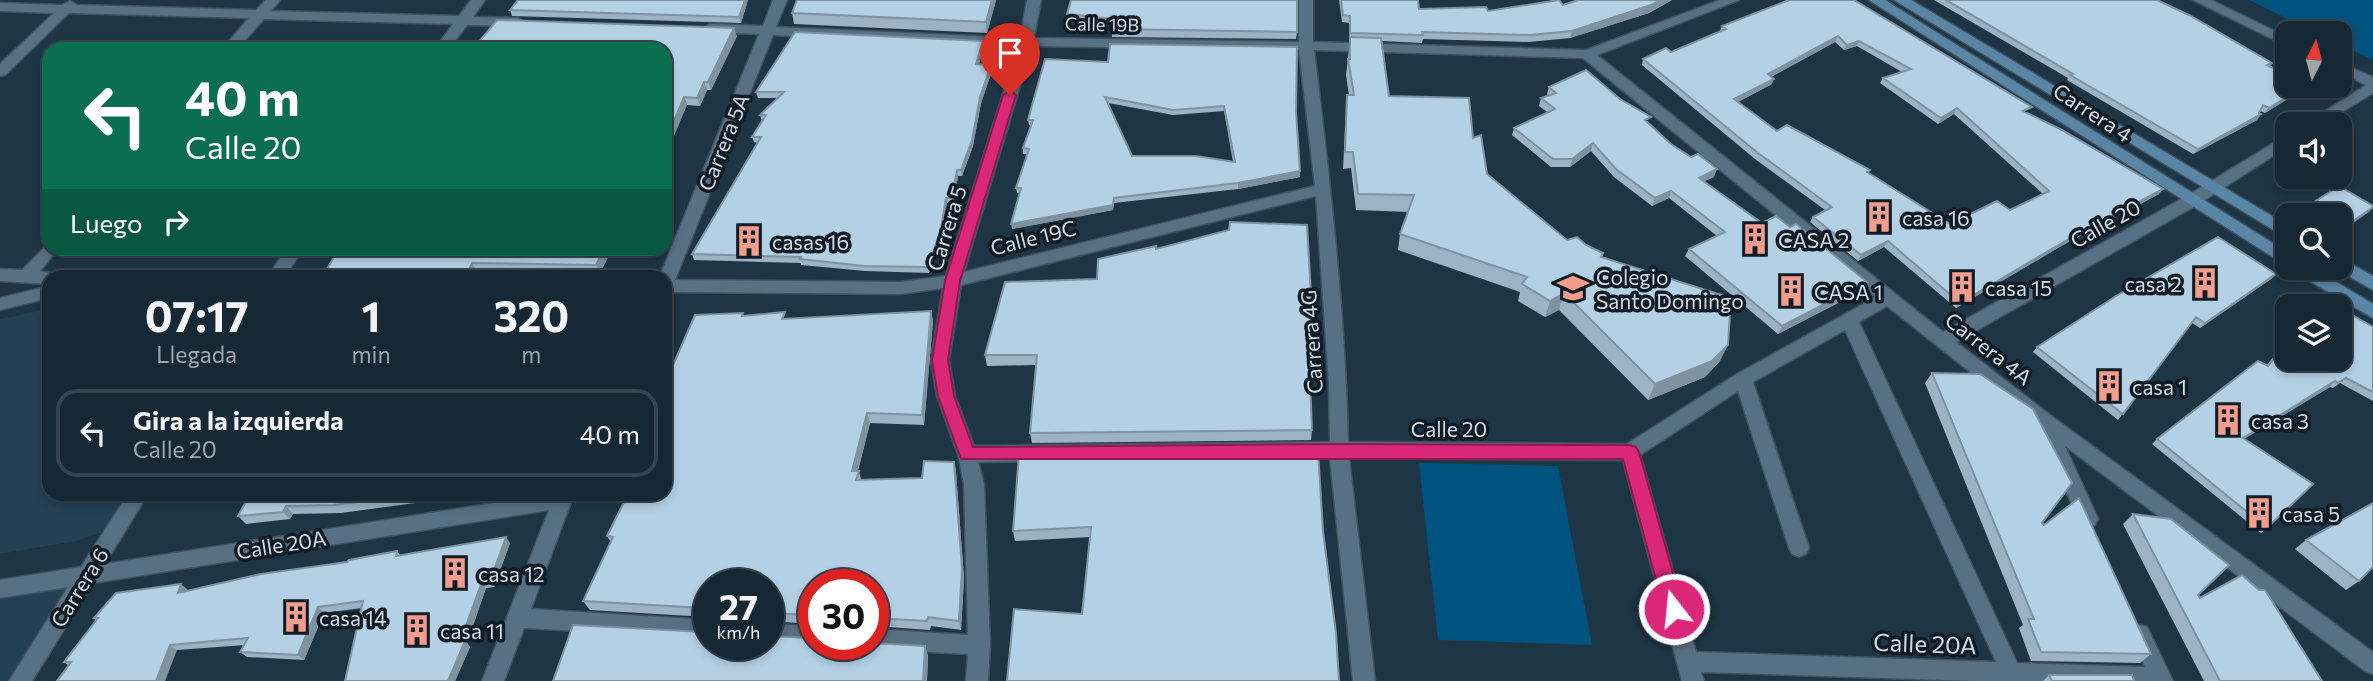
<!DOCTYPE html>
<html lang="es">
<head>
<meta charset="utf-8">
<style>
	body { margin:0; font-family:Commissioner,sans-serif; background:#233440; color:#f1f3f6; height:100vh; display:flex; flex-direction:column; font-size:26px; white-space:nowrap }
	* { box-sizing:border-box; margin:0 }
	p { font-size:23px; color:#9ea6ac }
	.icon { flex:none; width:38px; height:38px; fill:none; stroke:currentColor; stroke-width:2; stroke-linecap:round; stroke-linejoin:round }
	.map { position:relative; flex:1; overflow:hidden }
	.panel { position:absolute; left:42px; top:270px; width:630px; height:231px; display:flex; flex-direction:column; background:#162834; border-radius:21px; box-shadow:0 4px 10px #0003,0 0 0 2px #35444f }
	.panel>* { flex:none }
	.hud { position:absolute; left:42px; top:42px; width:630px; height:214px; border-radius:21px; box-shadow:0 4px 10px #0003,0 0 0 2px #35444f; background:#0b6e4f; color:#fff; overflow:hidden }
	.needle { width:46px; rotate:6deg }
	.buttons { position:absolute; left:2275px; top:21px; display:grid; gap:14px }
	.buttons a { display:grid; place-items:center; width:77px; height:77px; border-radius:14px; background:#162834; box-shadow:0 4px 10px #0003,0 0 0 2px #35444f; font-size:35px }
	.speed { position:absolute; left:693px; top:569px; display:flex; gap:14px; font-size:35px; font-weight:700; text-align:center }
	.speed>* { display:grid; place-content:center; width:91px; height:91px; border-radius:50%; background:#162834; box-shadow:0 4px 10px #0003,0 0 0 2px #35444f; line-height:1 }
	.speed small { font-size:18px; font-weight:400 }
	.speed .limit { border:10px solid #d22; background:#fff; color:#111 }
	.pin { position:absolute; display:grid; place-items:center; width:60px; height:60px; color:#fff; margin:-72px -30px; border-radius:50% 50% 50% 0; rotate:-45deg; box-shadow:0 0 7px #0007 }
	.pin .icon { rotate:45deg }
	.me { position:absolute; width:77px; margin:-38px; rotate:344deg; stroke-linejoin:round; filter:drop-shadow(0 0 5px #0008) }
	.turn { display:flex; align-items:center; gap:24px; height:147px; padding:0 28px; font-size:32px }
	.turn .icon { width:91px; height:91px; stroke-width:2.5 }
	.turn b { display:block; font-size:49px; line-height:60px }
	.then { display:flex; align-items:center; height:66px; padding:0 28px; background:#0003; gap:14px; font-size:26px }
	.eta { display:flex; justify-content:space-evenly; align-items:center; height:119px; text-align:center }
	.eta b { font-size:42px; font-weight:700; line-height:49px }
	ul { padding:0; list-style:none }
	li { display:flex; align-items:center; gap:21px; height:88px; margin:0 14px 10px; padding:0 14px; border:4px solid #35444f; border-radius:21px }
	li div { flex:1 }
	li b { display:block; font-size:26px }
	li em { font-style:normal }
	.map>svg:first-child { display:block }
	.built { fill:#234055 }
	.green { fill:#00537e }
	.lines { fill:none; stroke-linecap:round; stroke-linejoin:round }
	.street-casing { stroke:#3e5260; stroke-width:3 }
	.secondary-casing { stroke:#3e5260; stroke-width:3 }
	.street { fill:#587083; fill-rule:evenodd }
	.secondary { fill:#5a86a6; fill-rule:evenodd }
	.wall { fill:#9bb3c5; fill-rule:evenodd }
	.shaded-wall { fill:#7e92a0 }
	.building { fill:#b4d0e5; stroke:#7e92a0; stroke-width:2; fill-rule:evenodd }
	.route { fill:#db2777; stroke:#8e194d; stroke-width:2 }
	.labels { text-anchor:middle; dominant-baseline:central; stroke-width:7; stroke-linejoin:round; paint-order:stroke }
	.far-street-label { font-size:18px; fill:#d0dde8; stroke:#111b23 }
	.street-label { font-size:21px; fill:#d0dde8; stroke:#111b23 }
	.poi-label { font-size:21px; fill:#d0dde8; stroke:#111b23; text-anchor:start }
	.near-street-label { font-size:24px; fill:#d0dde8; stroke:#111b23 }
</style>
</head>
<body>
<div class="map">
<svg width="2373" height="681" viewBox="0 0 2373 681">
	<rect width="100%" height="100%" fill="#1e3545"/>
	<path class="built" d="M49 309V494H131L100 533 76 541 0 554V319Z
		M67 568H87L14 681H0V580Z"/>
	<path class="green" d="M2249 0H2373V60L2340 44V33H2317Z
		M1419 463 1558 466 1592 645 1438 640Z"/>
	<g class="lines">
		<defs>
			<path id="street" d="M266 0H280L271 11 459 16 471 0H485L473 17 518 18 525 22 518 26 467 25 449 49H435L453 24 264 19 237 49H222L249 18 69 13 5 75 0 76V64L54 13 0 11V3L62 5 70 1 77 5 256 10Z
				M773 0H787L776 27 1020 38 1027 0H1041L1034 38 1299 42V0H1313V42L1586 50 1720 0H1739L1597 55 1943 332 2185 197 2287 135V147L2197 205 1956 342 2050 415 2373 652V674L2365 671 2065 446 2098 519 2095 525 2088 527 2081 525 2037 425 1887 306 1859 322 2017 663 2145 667 2130 634 2133 627 2140 625 2147 627 2173 681H1975L1701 672 1704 681H1682L1623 460 1349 458 1375 681H1353L1330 458 978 462 984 484 990 645 988 681H966L968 654 873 649 866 646 873 644V629L968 635 964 484 958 454 937 396 931 360 943 288 901 294 665 292V276H660L759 34 710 32 703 28 710 24 763 26ZM773 35 1018 46 946 276 901 282 675 280ZM1032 46 1299 50 1315 186 964 272ZM1314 50 1583 58 1876 297 1737 374 1627 444 1348 442C1345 311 1330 181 1314 50ZM1316 196 1329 385 1330 442 974 446 955 396 949 360 961 285ZM1845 330 1996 662 1696 652 1640 455 1738 391 1789 548 1792 554 1799 557 1806 554 1809 548 1753 382Z
				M2193 0H2211L2287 37V46Z
				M2340 63 2373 77V93L2322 124H2305L2366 85 2340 72Z
				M49 243V248H59L40 271 55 274 57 276H49V284L0 281V269L22 270Z
				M287 248H304L285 276H268Z
				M49 286V298L0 310V298Z
				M128 494H148L105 564 552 494H574L531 609 709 620V638L524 628 504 681H482L549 510 93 583 32 681H9L68 587 0 598V580L81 567Z
				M768 624 814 626 815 644 768 642Z"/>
			<path id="secondary" d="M1869 0H1885L2287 252V266Z
				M1894 0H1911L2287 225V238Z
				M2340 258 2373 276V290L2334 268H2340Z
				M2292 268H2313L2373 304V318L2294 272Z"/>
		</defs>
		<use href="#street" class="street-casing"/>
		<use href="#secondary" class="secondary-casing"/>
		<use href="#street" class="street"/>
		<use href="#secondary" class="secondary"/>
	</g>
	<path class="wall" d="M518 0H748L741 23 512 16 510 10Z
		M797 0H996L987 33 794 24 792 13Z
		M1339 0H1418L1419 9 1488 11 1563 5 1578 0H1672L1649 13 1570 38 1529 42 1423 39 1422 43 1382 41 1389 96 1473 138 1487 174 1567 240 1586 245 1603 253 1602 257 1720 361 1705 377 1648 400 1559 310 1545 317 1518 301 1520 292 1398 250 1400 234 1408 212 1356 210 1351 168 1343 169 1346 111 1347 95H1349L1346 75 1350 40H1349L1350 23 1342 22Z
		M1789 0 2028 113 2159 194 2063 245 1956 308 1884 247 1858 261 1810 222 1813 217 1825 210 1755 159 1642 65 1643 59 1671 52 1720 31 1722 26ZM1835 42 1844 50 1857 46 1902 72 1883 78 1880 83 1938 124 1954 114 2043 194 2010 210 1950 224 1868 173 1870 170 1777 131 1738 102 1772 84 1771 77Z
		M1934 0H2157L2272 63 2270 66 2302 90 2265 113 2260 111 2259 113 2261 114 2257 120 2193 154 2067 80 2068 78Z
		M1067 14 1297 32 1296 39 1112 37V26L1067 22Z
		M737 36 711 90H707L700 106 687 105 665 49 478 43Z
		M984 47 979 64 991 65 992 71 981 103 973 146 962 176H958L953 204 947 203 942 234 929 273 865 271 801 265V263L694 260 692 254 757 143 754 142 752 137 762 121 760 115 778 98H758L756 92Z
		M1045 59 1296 111 1300 177 1238 189 1114 203 1113 210 1012 229 1020 193H1017L1016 188 1027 154H1023V148L1031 126 1029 125 1028 120ZM1108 103 1173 115 1224 111 1233 162 1132 156Z
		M1549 87 1649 124 1671 144 1714 177 1704 181 1762 223 1790 227 1867 282 1863 290 1778 334 1685 256 1689 249 1717 236 1669 198 1652 206 1614 177 1591 151 1570 167H1551L1512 135 1514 128 1547 112 1539 106 1541 98 1548 96 1547 94Z
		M339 248H635L632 257H608L600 273 477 272 475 276H333L327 269Z
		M1156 249 1312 354 1310 364H1309L1312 430 1311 440 1032 443 1030 433 1036 365 987 366 985 355 1097 279Z
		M2271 279 2200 328 2192 323 2118 420 2033 352 2037 347Z
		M931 311 933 321 924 425 870 423 858 471H859L861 480 922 478 954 462 956 472 964 578 961 630 931 626 930 630 873 626V584L814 644 928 655 927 681H553L704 632 707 629V617L590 610 583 601 611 542 607 536 744 316 787 319ZM768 584V621L813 624 814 635 811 638 709 644Z
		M2373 327V401L2340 383 2333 388 2330 387 2244 439 2267 528 2261 533 2152 444 2157 439 2267 365 2287 340V359Z
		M1932 373 2042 523 2151 654 2140 663 2031 661 2019 628 2023 625 1925 383Z
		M1318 451 1082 614 1090 537 1015 541 1013 531Z
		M206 494H500L498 497 470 500 467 496 341 513 293 514 290 519 246 524 238 516 249 494Z
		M2133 514 2200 598 2322 681H2204L2123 524Z
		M2306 540 2359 581 2346 590 2295 549Z
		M510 543 494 587 486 588 467 643 470 647 455 681H345L362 608 324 613 304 660 247 657 240 652 245 645 177 650 68 665 64 662 96 620 94 618 187 589V591L347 562 397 551 400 555Z
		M2049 675 2134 681H2043Z"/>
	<path class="shaded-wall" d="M745 0H748L741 23 739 17Z
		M992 0H996L987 33 986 22Z
		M1661 0H1672L1649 13 1570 38 1572 31Z
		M734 28 737 36 711 90 708 82Z
		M1838 36 1835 42 1765 80 1768 74Z
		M983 41 984 47 977 70 976 64Z
		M1859 41 1857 46 1844 50 1847 45Z
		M991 65 992 71 981 103 973 146 962 176 961 170 980 97Z
		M1774 79 1772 84 1732 105 1734 99Z
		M704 82 707 90 700 106 697 98Z
		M2305 86 2302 90 2265 113 2269 108Z
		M684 97 687 105 665 158V142Z
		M1957 108 1954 114 1938 124 1941 118Z
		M2261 114 2257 120 2193 154 2198 149Z
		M1593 143 1591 151 1570 167 1572 159Z
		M1717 169 1714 177 1696 185 1699 178Z
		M957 170 958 176 953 204 952 198Z
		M1300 171V177L1238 189V183Z
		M2163 189 2159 194 2063 245 1956 308 1960 303 2067 240Z
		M1671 191 1669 198 1652 206 1655 198Z
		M946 198 947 203 942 234 929 273 928 267Z
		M1114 198 1113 210 1012 229 1011 224Z
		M2373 207 2369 212 2340 232V230Z
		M1888 241 1884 247 1858 261 1861 255Z
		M604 248 608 257 600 273 596 265Z
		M628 248H635L632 257 628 249Z
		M472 263 477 272 475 276H473L469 270Z
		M461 270 466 276H457Z
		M2276 274 2271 279 2200 328 2205 323Z
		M1867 282 1863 290 1778 334 1782 326Z
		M1564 293 1559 310 1545 317 1550 301Z
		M931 311 933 321 924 425 922 415Z
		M1728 345 1720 361 1705 377 1648 400 1655 384Z
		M2335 381 2330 387 2237 443 2243 438Z
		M867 413 870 423 855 481 852 471Z
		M954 462 956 472 964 578 961 630 959 621Z
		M286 506 293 514 290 519 283 512Z
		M506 537 510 543 494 587 490 581Z
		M482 582 486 588 467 643 470 647 455 681H448L460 642Z
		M181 584 187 589 184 598 178 593Z
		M318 607 324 613 304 660 298 655Z
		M170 645 177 650 165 681H156Z
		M925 646 928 655 927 681H923Z"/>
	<path class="building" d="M518 0H745L739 17 510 10Z
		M797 0H992L986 22 792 13Z
		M1071 0H1297V32L1111 29 1112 19 1067 14Z
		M1341 0H1418L1419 9 1486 7 1488 11 1559 0 1563 5 1578 0H1661L1651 5 1572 31 1530 35 1422 32 1423 35 1350 33V16L1343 15Z
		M1789 0H1854L2032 107 2023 111 2062 130 2163 189 2067 240 1960 303 1888 241 1861 255 1813 217 1832 207 1758 153 1643 59 1666 48 1671 52 1726 29 1722 26ZM1838 36 1847 45 1859 41 1911 69 1883 78 1941 118 1957 108 2049 191 2010 210 1997 201 1950 224 1867 172 1870 170 1787 125 1777 131 1734 99 1774 79 1768 74Z
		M1946 0H2157L2189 15 2272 63 2267 65 2287 75V86H2305L2269 108 2263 105 2259 113 2261 114 2198 149 2070 75 2073 74Z
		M497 20 734 28 708 82H704L697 98 684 97 665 142V49H464L468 43H478Z
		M795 32 983 41 976 64 991 65 980 97 972 140 961 170H957L952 198H946L941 229 928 267 864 266 800 259 801 257 692 254 761 137H752L766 115H760L784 92H756Z
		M1350 37 1381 38 1389 96 1469 98 1473 138 1481 135 1487 174 1567 240 1577 237 1586 245 1603 253 1601 257 1731 298 1728 345 1712 361 1655 384 1564 293 1550 301 1522 284 1527 277 1400 234 1414 195 1358 194 1353 152H1345L1347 95H1354L1348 59H1350Z
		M1110 44 1297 47 1296 111 1300 171 1238 183 1114 198 1113 205 1011 224 1021 188H1016L1029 149 1023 148 1033 120H1028L1045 59 1108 62ZM1105 97 1173 110 1224 106 1235 162 1196 156H1132Z
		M1586 70 1620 99 1651 117 1645 120 1671 144 1691 157 1698 154 1717 169 1699 178 1762 223 1776 216 1790 227 1796 224 1867 282 1782 326 1689 249 1725 232 1671 191 1655 198 1616 169 1593 143 1572 159H1553L1514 128 1555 109 1541 98 1556 93 1549 87Z
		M2339 186 2373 206V207L2340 230V215H2294Z
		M1230 222 1307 225 1312 311V354H1309L1312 430 1030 433 1037 355H985L1005 282 1097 279 1098 259 1156 246V249L1229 230Z
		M2218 237 2276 274 2205 323 2196 317 2123 414 2037 347 2116 296Z
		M339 248H604L596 265 472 263 469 270H461L457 276H375L378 269H327Z
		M2322 298 2336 306H2315Z
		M2340 308 2373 327V392L2346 378 2338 383 2335 381 2243 438 2313 484 2267 528 2157 439 2258 361 2268 366 2287 342V359H2340Z
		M931 311 922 415 867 413 852 471H859L856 480 922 478 924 461 954 462 962 568 959 621 928 617 927 621 873 618V584H814V644H873V643L925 646 923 681H553L573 625 704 632 707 629V611L704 608 583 601 613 537 607 536 628 494H665V387L670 372 695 315 743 313 742 316 785 312 782 319ZM709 584H768V613L812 615 814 635 811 638 768 636V644H709Z
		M1932 373 1980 374 2033 409 2072 483 2042 523 2044 525 2079 498 2151 654 2041 652 2028 619H2034Z
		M1318 451 1323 531 1336 633 1339 681H1007L1014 609 1082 614 1091 527 1013 531 1019 454Z
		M250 494H422L334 505 286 506 283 512 238 516Z
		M2373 503V567L2359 581 2306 540Z
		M2133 514 2171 519 2229 565 2198 595 2200 598 2242 575 2259 590H2265L2322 681H2220Z
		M506 537 490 581 482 582 460 642 465 641 448 681H345L363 601 318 607 298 655 240 652 248 638 170 645 156 681H57L71 662H64L98 618H94L116 593 181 584 178 593 261 574 347 562 349 560 397 551 396 556Z
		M2049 675H2132L2134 681H2052Z"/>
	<path class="route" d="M1010 91 1016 95 960 281 948 360 954 396 973 447 1339 444 1630 445 1636 447 1639 452 1683 609 1680 615 1674 618 1667 615 1664 609 1623 459H961L938 396 932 360 945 281 1003 95Z"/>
	<defs>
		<symbol id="building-bare" viewBox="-9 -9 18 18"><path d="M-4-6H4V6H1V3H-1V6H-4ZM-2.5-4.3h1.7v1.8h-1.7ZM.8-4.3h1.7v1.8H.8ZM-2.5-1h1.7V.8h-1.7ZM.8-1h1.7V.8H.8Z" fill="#f49d8d" stroke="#111b23" stroke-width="2.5" paint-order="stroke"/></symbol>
		<symbol id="school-bare" viewBox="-9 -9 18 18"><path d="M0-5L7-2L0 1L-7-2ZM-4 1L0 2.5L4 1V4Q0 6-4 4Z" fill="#f49d8d" stroke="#111b23" stroke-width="2.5" paint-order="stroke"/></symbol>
	</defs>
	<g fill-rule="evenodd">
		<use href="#building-bare" x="1857" y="195" width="44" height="44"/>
		<use href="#building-bare" x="1733" y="217" width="44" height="44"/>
		<use href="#building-bare" x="727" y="219" width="44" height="44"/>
		<use href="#building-bare" x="2183" y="261" width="44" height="44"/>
		<use href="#building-bare" x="1940" y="265" width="44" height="44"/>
		<use href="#school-bare" x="1551" y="266" width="44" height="44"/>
		<use href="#building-bare" x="1769" y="269" width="44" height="44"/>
		<use href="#building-bare" x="2087" y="364" width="44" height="44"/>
		<use href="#building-bare" x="2206" y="398" width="44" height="44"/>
		<use href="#building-bare" x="2237" y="491" width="44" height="44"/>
		<use href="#building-bare" x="433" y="551" width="44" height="44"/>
		<use href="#building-bare" x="274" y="595" width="44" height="44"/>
		<use href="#building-bare" x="395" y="608" width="44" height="44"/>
	</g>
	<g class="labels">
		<g class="far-street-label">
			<text transform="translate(1102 24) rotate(1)">Calle 19B</text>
		</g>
		<g class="street-label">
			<text transform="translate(2093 112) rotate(33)">Carrera 4</text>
			<text transform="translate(723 142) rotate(-68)">Carrera 5A</text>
			<text transform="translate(2105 223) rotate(-29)">Calle 20</text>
			<text transform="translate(946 228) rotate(-73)">Carrera 5</text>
			<text transform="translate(1033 237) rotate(-14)">Calle 19C</text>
			<text transform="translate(1311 342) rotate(-94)">Carrera 4G</text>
			<text transform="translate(1989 348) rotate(38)">Carrera 4A</text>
			<text x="1449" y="428">Calle 20</text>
			<text transform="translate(281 544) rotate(-9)">Calle 20A</text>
			<text transform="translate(79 587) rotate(-58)">Carrera 6</text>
		</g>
		<g class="poi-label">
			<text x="1902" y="217">casa 16</text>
			<text x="1778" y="239">CASA 2</text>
			<text x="772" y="241">casas 16</text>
			<text x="1596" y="276">Colegio<tspan x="1596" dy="24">Santo Domingo</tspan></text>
			<text x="2182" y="283" text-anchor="end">casa 2</text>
			<text x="1985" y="287">casa 15</text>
			<text x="1814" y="291">CASA 1</text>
			<text x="2132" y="386">casa 1</text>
			<text x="2251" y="420">casa 3</text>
			<text x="2282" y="513">casa 5</text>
			<text x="478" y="573">casa 12</text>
			<text x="319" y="617">casa 14</text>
			<text x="440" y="630">casa 11</text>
		</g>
		<g class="near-street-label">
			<text transform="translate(1925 643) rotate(2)">Calle 20A</text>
		</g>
	</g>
</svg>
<div class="buttons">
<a><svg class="needle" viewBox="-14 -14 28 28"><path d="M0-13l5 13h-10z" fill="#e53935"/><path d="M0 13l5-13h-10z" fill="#9ea6ac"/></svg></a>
<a><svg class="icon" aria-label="sound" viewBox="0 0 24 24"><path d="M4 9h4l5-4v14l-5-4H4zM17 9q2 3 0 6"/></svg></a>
<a><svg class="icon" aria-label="search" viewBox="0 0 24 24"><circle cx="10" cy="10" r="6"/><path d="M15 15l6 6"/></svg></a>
<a><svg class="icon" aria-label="layers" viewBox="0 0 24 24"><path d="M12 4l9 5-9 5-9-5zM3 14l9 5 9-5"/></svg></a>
</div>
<div class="speed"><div>27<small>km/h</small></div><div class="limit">30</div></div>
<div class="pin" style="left:1010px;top:95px;background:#d93025"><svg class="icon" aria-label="arrive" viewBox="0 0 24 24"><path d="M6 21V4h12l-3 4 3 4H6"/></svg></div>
<svg class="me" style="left:1674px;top:609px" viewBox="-20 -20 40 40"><circle r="17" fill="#db2777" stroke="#fff" stroke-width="3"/><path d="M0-11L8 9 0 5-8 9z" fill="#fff"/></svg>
<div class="hud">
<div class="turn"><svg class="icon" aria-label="left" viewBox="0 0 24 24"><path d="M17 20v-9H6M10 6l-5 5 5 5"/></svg><div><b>40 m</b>Calle 20</div></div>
<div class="then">Luego<svg class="icon" aria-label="right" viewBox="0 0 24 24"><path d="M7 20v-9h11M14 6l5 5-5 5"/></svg></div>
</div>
<section class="panel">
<div class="eta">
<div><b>07:17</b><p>Llegada</p></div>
<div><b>1</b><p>min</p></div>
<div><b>320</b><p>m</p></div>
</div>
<ul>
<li><svg class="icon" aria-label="left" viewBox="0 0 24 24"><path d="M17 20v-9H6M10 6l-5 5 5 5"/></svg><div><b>Gira a la izquierda</b><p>Calle 20</p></div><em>40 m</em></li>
</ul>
</section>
</div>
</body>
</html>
